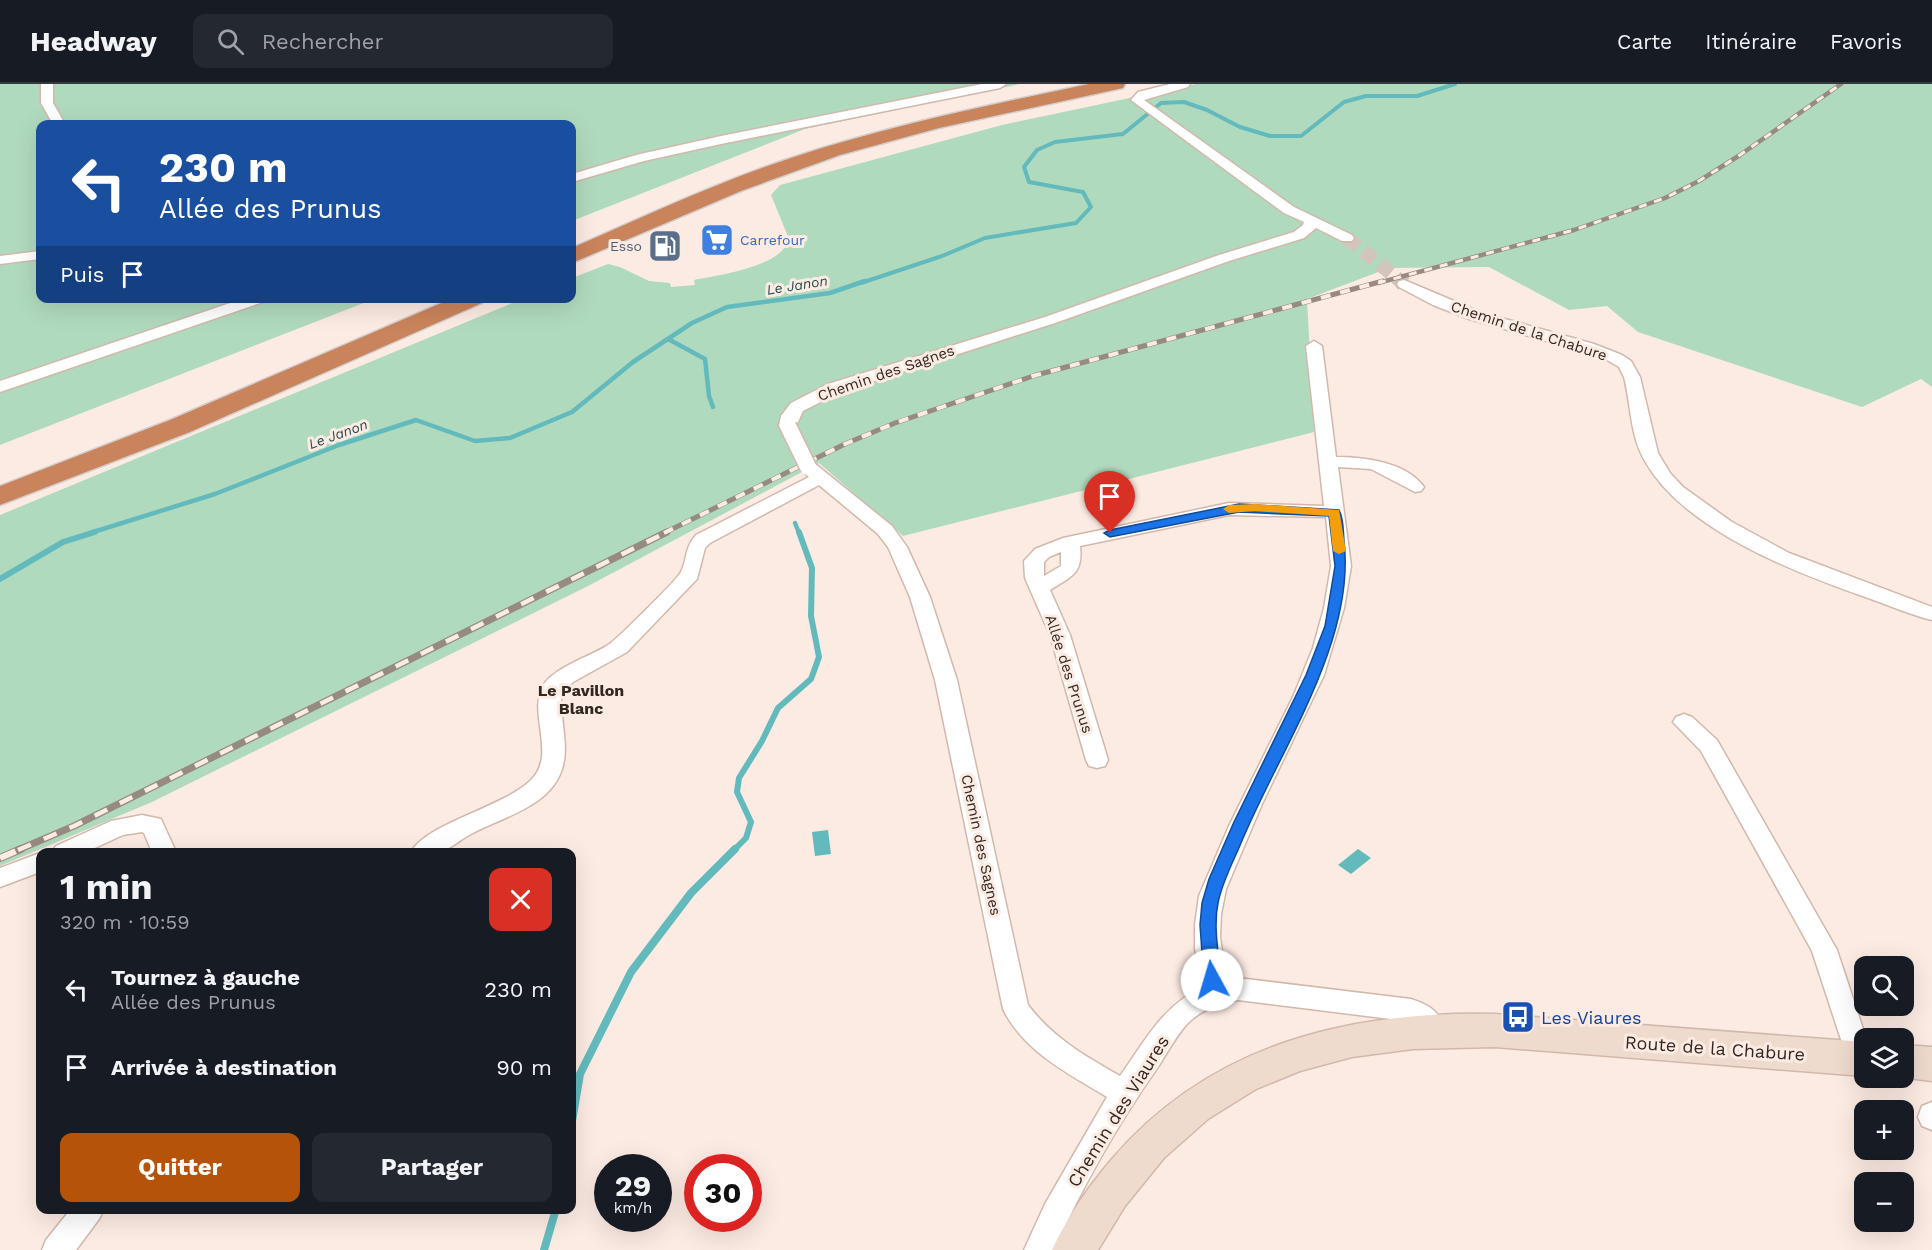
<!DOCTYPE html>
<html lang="fr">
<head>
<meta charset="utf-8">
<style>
	body { margin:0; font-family:"Work Sans",sans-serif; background:#242831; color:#f1f3f6; height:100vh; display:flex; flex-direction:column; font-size:22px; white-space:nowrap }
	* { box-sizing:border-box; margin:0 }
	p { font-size:20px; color:#9ea1a6 }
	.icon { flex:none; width:33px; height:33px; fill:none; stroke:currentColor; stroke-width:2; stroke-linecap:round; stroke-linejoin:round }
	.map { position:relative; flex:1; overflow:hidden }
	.details { position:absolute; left:36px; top:764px; width:540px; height:366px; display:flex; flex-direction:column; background:#171b24; border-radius:12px; box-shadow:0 6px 24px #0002 }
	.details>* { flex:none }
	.hud { position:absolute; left:36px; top:36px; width:540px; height:183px; border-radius:12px; box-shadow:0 6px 24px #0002; background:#1a4fa0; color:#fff; overflow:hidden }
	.controls { position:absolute; left:1854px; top:872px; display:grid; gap:12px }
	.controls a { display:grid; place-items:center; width:60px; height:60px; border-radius:12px; background:#171b24; box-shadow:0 6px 24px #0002; font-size:30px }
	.speed { position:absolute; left:594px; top:1070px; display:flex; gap:12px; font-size:30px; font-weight:700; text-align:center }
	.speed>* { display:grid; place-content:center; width:78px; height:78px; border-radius:50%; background:#171b24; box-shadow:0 6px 24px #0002; line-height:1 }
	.speed small { font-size:15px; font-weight:400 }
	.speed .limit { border:9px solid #d22; background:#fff; color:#111 }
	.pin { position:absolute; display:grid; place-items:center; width:51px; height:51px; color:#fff; margin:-62px -26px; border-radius:50% 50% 50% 0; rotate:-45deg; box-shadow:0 0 6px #0007 }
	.pin .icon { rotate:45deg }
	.me { position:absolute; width:66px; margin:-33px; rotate:354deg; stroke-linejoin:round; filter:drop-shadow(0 0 4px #0008) }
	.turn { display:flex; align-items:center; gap:21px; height:126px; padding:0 24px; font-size:27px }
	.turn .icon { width:78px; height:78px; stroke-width:2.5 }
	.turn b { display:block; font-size:42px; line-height:51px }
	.then { display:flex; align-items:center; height:57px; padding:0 24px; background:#0003; gap:12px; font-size:22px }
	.round { display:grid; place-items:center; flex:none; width:63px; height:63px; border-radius:12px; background:#242831 }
	.overview { display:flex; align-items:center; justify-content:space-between; height:102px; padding:0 24px }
	h1 { font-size:36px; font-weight:700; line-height:45px }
	.primary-button { display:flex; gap:12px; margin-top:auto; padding:12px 24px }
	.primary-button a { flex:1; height:69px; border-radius:12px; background:#b45309; color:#fff; font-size:24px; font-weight:700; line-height:69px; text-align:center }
	.primary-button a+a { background:#242831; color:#f1f3f6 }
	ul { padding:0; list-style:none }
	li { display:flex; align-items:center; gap:18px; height:78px; padding:0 24px }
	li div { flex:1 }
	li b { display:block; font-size:22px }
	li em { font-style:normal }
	header { display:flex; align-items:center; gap:36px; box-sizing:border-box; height:84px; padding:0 30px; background:#171b24; border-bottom:2px solid #363941 }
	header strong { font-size:28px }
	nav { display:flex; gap:33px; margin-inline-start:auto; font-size:21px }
	.search { width:420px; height:54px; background:#242831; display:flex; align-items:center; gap:15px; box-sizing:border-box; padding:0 21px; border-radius:12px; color:#9ea1a6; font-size:22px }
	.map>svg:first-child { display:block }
	.green { fill:#b0dabe }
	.water { fill:#63babc }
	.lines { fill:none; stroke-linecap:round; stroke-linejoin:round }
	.stream-far3 { stroke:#63babc; stroke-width:4 }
	.stream-far2 { stroke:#63babc; stroke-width:4.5 }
	.stream-far1 { stroke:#63babc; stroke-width:6 }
	.stream { stroke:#63babc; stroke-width:8 }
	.street-tunnel-far1 { stroke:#d3c4bc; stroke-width:14; stroke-dasharray:14 7; stroke-linecap:butt }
	.street-tunnel { stroke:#d3c4bc; stroke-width:16; stroke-dasharray:16 8; stroke-linecap:butt }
	.street-casing { stroke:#d2b8ab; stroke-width:3 }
	.secondary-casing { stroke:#d2b8ab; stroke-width:3 }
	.highway-casing { stroke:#d2cfce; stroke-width:3 }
	.street { fill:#fff; fill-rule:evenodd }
	.secondary { fill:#efdace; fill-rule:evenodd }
	.highway { fill:#ca845b; fill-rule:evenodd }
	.rail-far3-casing { stroke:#978a83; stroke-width:4.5 }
	.rail-far2-casing { stroke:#978a83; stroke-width:5 }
	.rail-far1-casing { stroke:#978a83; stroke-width:7 }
	.rail-casing { stroke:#978a83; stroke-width:8 }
	.rail-far3 { stroke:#fcebe3; stroke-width:3; stroke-dasharray:8; stroke-linecap:butt }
	.rail-far2 { stroke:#fcebe3; stroke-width:4; stroke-dasharray:10; stroke-linecap:butt }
	.rail-far1 { stroke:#fcebe3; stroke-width:4.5; stroke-dasharray:14; stroke-linecap:butt }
	.rail { stroke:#fcebe3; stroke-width:6; stroke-dasharray:17; stroke-linecap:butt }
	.street-bridge-casing { stroke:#d2b8ab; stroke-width:19; stroke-linecap:butt }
	.street-bridge { stroke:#fff; stroke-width:16 }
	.route { fill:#1a73e8; stroke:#114b97; stroke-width:1.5 }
	.slow { fill:#f59e0b }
	.labels { text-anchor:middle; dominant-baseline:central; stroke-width:6; stroke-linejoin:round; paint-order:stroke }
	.far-shop-label { font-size:14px; fill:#366cbe; stroke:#fcebe3; text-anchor:start }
	.far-service-label { font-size:14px; fill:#4e5e75; stroke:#fcebe3; text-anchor:end }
	.far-water-label { font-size:14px; font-style:italic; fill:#224b4c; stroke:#fcebe3 }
	.street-label { font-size:15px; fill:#312722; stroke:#fcebe3 }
	.neighbourhood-label { font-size:16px; font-weight:bold; fill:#312722; stroke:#fcebe3 }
	.near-transit-label { font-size:18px; fill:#164399; stroke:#fcebe3; text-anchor:start }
	.near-street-label { font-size:18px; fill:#312722; stroke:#fcebe3 }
</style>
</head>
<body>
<header>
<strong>Headway</strong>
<div class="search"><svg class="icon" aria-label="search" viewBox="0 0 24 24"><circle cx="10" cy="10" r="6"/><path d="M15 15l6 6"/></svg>Rechercher</div>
<nav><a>Carte</a><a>Itinéraire</a><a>Favoris</a></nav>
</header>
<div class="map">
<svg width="1932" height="1166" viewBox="0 0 1932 1166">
	<rect width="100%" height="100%" fill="#fcebe3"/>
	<path class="green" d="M0 0H1020L805 45 572 137V40H40V214L374 215 0 361Z
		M1196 0H1932V303L1921 295 1862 323 1638 248 1607 222 1569 226 1489 183 1389 184 1307 215 1314 348 903 452 819 379 590 501 152 718 0 782V431L522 215 572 214V194L608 180 620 183 649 197 670 199 671 203 695 201 694 196C719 191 782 183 789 155L771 111 780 101 1002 41Z"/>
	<path class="water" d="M828 746 831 770 815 772 812 748Z
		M1358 765 1371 774 1351 790 1338 781Z"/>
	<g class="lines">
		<path class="stream-far3" d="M861 199 942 172 985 154 1076 139 1091 123 1083 108 1029 98 1024 83 1037 66 1055 58 1123 50 1161 19 1184 18 1207 26 1240 43 1270 52H1301L1344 18 1366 12H1417L1455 0"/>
		<path class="stream-far2" d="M668 255 705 275 709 312 713 323
			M795 439 799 449
			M90 449 215 410 339 361 416 336 475 357 510 354 572 328 633 278 692 239 727 223 830 209 865 197"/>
		<path class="stream-far1" d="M0 495 63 458 95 448
			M734 766 746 754 751 738 737 708 739 694 762 657 778 624 811 595 819 573 811 532 812 484 799 448"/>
		<path class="stream" d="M572 1037 580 990 631 888 691 809 735 765
			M544 1166 556 1125"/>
		<path class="street-tunnel-far1" d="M1347 154 1403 199"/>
		<path class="street-tunnel" d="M1401 197 1404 200"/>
		<defs>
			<path id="street" d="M41 0H53V19L65 40H53L41 19Z
				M982 0H1006L1000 4 721 60 644 77 572 98V90L636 71 721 52Z
				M1170 0H1190L1188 3 1144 16 1294 123 1352 151 1354 154 1352 157H1342L1316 144 1304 154 1229 177 1055 239 840 308 803 327 794 346H782L779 342 781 332 791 319 828 300 1045 233 1219 171 1294 148 1303 141 1304 138 1284 129 1131 16 1138 8Z
				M40 167V175L0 180V172Z
				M1404 196 1480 228 1594 260 1622 271 1631 277 1640 293 1658 369 1670 389 1683 403 1732 438 1789 469 1932 523V536C1911 531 1891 522 1871 515 1799 490 1684 447 1645 377 1630 352 1631 320 1624 293L1619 283 1602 273 1469 235 1433 221 1399 203 1397 200 1399 197Z
				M245 214H268L266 217 0 308V297Z
				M1314 257 1322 262 1336 373C1365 373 1406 378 1424 403L1421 407 1415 408 1371 385 1338 383 1351 482 1344 524 1324 591 1262 720 1226 805 1221 830 1220 853 1226 896 1238 894 1411 915C1433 923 1437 926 1446 947L1442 955 1433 958 1424 955 1417 942 1407 937 1238 916C1218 919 1200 926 1186 941 1175 954 1167 969 1158 983 1118 1040 1082 1103 1054 1166H1024L1045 1120 1107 1013C1068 989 1024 968 1003 925L935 596 910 513 888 463 878 450 819 401 710 459 705 464 697 495 627 568 573 598 562 609 561 616C561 638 569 664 562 685 550 723 502 733 471 750 461 755 449 766 439 768 430 769 420 768 411 768 427 739 504 723 531 696 555 673 532 636 540 608 547 584 592 573 611 559 619 553 678 495 681 488 688 473 684 465 696 451L809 393 799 383 802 379H814L892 442 907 463 930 513 957 596 1028 921C1053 954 1085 972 1120 992 1145 957 1163 921 1203 903L1195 865V841L1199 812 1229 742 1293 613 1313 564 1324 524 1331 482 1326 433 1229 431 1080 462C1083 490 1072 492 1050 506L1070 551 1108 676 1105 682 1097 684 1089 682 1086 676 1050 551 1025 494 1024 477 1035 465 1063 454 1229 419 1324 422 1306 262ZM1061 468V482L1044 492V478L1049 473Z
				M1684 630 1692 633 1717 656 1837 866 1866 954H1864V985L1860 987 1850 983 1812 867 1701 667 1673 638 1676 633Z
				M142 731 161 735 176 768H152L144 749 142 748 123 751 86 768H52L56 762 111 737Z
				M40 769V788L0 803V784Z
				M1932 1018V1046L1922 1042 1918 1033 1922 1022Z
				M71 1125H104L99 1135 76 1166H42L46 1156Z"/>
			<path id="secondary" d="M1495 930 1864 958V992L1495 963 1413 965 1352 973 1300 987 1256 1005 1208 1035 1164 1074 1125 1122 1098 1166H1052C1067 1133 1089 1102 1112 1075 1211 960 1348 927 1495 930Z
				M1904 961 1932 963V997L1899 993H1904Z"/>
			<path id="highway" d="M1089 0H1125L1123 4 939 44 840 71 741 107 572 179V164C645 132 718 98 794 73 891 41 990 21 1089 0Z
				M453 214H486L482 219 190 348 0 421V402L170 336Z"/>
		</defs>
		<use href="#street" class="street-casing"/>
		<use href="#secondary" class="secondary-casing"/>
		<use href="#highway" class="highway-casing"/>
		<use href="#street" class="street"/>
		<use href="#secondary" class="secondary"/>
		<use href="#highway" class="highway"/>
		<defs>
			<path id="rail-far3" d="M1378 199 1574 146 1665 114 1699 97 1740 71 1841 0"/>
			<path id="rail-far2" d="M664 449 845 360 895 339 1033 292 1383 197"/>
			<path id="rail-far1" d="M18 766 74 742 667 448"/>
			<path id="rail" d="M0 774 21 765"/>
		</defs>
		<use href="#rail-far3" class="rail-far3-casing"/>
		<use href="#rail-far2" class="rail-far2-casing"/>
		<use href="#rail-far1" class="rail-far1-casing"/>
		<use href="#rail" class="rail-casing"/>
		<use href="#rail-far3" class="rail-far3"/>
		<use href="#rail-far2" class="rail-far2"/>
		<use href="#rail-far1" class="rail-far1"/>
		<use href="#rail" class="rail"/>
		<defs>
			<path id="street-bridge" d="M788 342 808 383"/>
		</defs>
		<use href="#street-bridge" class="street-bridge-casing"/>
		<use href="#street-bridge" class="street-bridge"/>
	</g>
	<path class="route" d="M1239 420 1339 426C1344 435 1343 447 1344 457 1356 558 1279 667 1241 759 1233 778 1222 798 1218 819 1213 843 1219 871 1221 896L1218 901 1212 903 1206 901 1204 896 1200 841 1202 819 1209 795 1234 738 1306 591 1325 542 1335 482 1329 432 1239 428 1110 453 1104 449 1110 446Z"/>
	<path class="slow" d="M1255 420 1339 426 1346 467 1339 470 1333 467 1329 432 1255 427 1229 429 1223 425 1229 421Z"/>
	<defs>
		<symbol id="supermarket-square" viewBox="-11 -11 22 22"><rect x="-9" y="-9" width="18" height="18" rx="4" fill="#3f7fe0" stroke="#fcebe3"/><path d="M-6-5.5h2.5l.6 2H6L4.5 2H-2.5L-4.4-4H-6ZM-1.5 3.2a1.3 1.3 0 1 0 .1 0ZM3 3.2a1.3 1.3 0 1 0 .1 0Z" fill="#fff"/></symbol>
		<symbol id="fuel-square" viewBox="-11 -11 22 22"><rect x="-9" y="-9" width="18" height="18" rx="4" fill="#5c6f8a" stroke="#fcebe3"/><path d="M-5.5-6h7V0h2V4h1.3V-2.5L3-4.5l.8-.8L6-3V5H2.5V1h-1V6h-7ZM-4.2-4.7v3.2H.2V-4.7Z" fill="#fff"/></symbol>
		<symbol id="bus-square" viewBox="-11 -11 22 22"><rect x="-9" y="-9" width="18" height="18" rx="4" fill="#1a4fb4" stroke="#fcebe3"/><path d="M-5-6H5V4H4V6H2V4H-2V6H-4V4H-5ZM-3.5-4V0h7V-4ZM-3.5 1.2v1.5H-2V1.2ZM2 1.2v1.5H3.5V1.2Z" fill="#fff"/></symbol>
	</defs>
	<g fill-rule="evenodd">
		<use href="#supermarket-square" x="698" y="137" width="38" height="38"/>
		<use href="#fuel-square" x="646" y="143" width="38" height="38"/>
		<use href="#bus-square" x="1499" y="914" width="38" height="38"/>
	</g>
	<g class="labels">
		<g class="far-shop-label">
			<text x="740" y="156">Carrefour</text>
		</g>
		<g class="far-service-label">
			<text x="642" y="162">Esso</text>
		</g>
		<g class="far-water-label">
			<text transform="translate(797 201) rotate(-9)">Le Janon</text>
			<text transform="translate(338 350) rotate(-20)">Le Janon</text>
		</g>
		<g class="street-label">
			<text transform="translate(1529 247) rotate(18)">Chemin de la Chabure</text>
			<text transform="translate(886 289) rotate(-19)">Chemin des Sagnes</text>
			<text transform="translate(1069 590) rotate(72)">Allée des Prunus</text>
			<text transform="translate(981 761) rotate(78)">Chemin des Sagnes</text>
		</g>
		<g class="neighbourhood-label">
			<text x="581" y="606">Le Pavillon<tspan x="581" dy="18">Blanc</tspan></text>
		</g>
		<g class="near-transit-label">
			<text x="1541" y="933">Les Viaures</text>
		</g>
		<g class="near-street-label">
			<text transform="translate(1715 964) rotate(4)">Route de la Chabure</text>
			<text transform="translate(1118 1027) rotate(-58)">Chemin des Viaures</text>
		</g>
	</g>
</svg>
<div class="controls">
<a><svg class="icon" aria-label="search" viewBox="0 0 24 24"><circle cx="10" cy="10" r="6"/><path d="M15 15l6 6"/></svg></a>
<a><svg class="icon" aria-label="layers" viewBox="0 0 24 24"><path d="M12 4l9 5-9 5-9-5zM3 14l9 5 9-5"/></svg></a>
<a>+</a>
<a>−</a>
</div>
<div class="speed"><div>29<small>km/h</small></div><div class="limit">30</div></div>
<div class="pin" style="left:1110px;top:449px;background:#d93025"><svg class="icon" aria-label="arrive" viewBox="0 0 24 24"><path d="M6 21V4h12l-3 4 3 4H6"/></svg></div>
<svg class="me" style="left:1212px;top:896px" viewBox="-20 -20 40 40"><circle r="19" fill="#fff"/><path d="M0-13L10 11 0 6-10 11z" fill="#1a73e8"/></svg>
<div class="hud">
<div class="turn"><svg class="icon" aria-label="left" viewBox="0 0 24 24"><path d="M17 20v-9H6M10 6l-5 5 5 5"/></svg><div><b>230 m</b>Allée des Prunus</div></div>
<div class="then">Puis<svg class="icon" aria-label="arrive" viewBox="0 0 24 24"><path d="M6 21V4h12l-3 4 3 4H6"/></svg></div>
</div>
<section class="details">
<div class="overview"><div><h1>1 min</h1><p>320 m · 10:59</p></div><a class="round" style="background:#d93025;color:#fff"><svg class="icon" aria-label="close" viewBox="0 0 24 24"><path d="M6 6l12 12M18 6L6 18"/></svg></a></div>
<ul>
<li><svg class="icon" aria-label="left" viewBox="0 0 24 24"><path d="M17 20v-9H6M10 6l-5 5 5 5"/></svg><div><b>Tournez à gauche</b><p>Allée des Prunus</p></div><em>230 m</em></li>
<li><svg class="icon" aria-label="arrive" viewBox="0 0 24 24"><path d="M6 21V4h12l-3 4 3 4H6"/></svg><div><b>Arrivée à destination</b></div><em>90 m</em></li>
</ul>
<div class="primary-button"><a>Quitter</a><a>Partager</a></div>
</section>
</div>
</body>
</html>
